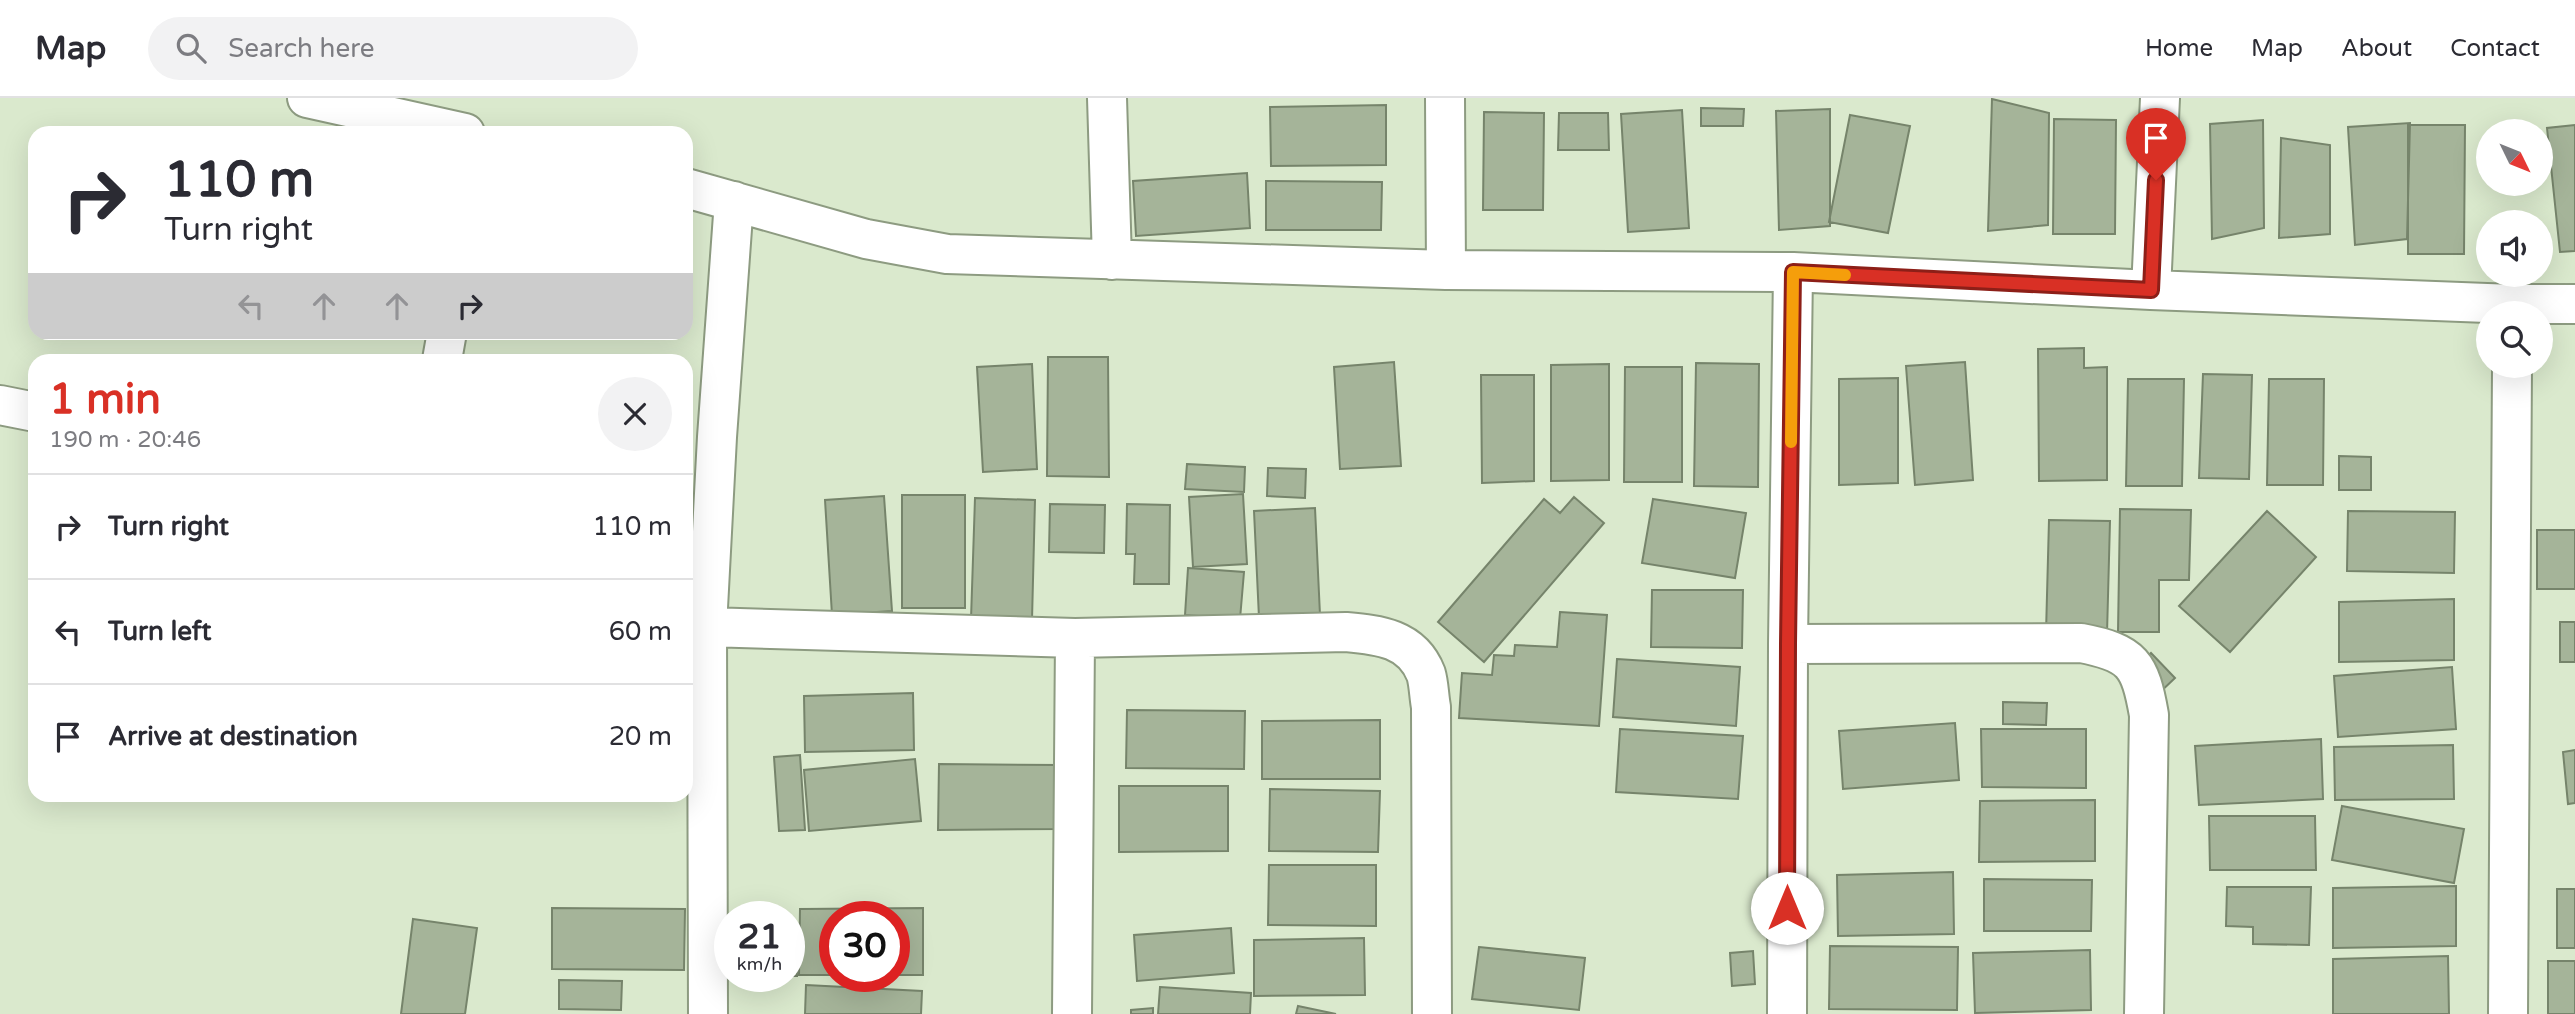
<!DOCTYPE html>
<html lang="en">
<head>
<meta charset="utf-8">
<style>
	body { margin:0; font-family:"Varela Round",sans-serif; background:#f2f2f3; color:#2b2b33; height:100vh; display:flex; flex-direction:column; font-size:26px; white-space:nowrap }
	* { box-sizing:border-box; margin:0 }
	p { font-size:23px; color:#7c7c81 }
	.icon { flex:none; width:38px; height:38px; fill:none; stroke:currentColor; stroke-width:2; stroke-linecap:round; stroke-linejoin:round }
	.map { position:relative; flex:1; overflow:hidden }
	.details { position:absolute; left:28px; top:256px; width:665px; height:448px; display:flex; flex-direction:column; background:#fff; border-radius:21px; box-shadow:0 7px 28px #0002 }
	.details>* { flex:none }
	.guide { position:absolute; left:28px; top:28px; width:665px; height:214px; border-radius:21px; box-shadow:0 7px 28px #0002; background:#fff; color:#2b2b33; overflow:hidden }
	.needle { width:46px; rotate:133deg }
	.controls { position:absolute; left:2476px; top:21px; display:grid; gap:14px }
	.controls a { display:grid; place-items:center; width:77px; height:77px; border-radius:50%; background:#fff; box-shadow:0 7px 28px #0002; font-size:35px }
	.speed { position:absolute; left:714px; top:803px; display:flex; gap:14px; font-size:35px; font-weight:700; text-align:center }
	.speed>* { display:grid; place-content:center; width:91px; height:91px; border-radius:50%; background:#fff; box-shadow:0 7px 28px #0002; line-height:1 }
	.speed small { font-size:18px; font-weight:400 }
	.speed .limit { border:10px solid #d22; background:#fff; color:#111 }
	.pin { position:absolute; display:grid; place-items:center; width:60px; height:60px; color:#fff; margin:-72px -30px; border-radius:50% 50% 50% 0; rotate:-45deg; box-shadow:0 0 7px #0007 }
	.pin .icon { rotate:45deg }
	.me { position:absolute; width:77px; margin:-38px; rotate:0deg; stroke-linejoin:round; filter:drop-shadow(0 0 5px #0008) }
	.turn { display:flex; align-items:center; gap:24px; height:147px; padding:0 21px; font-size:32px }
	.turn .icon { width:91px; height:91px; stroke-width:2.5 }
	.turn b { display:block; font-size:49px; line-height:60px }
	.lanes { display:flex; align-items:center; height:66px; padding:0 21px; background:#0003; justify-content:center; gap:35px; direction:ltr }
	.lanes .off { opacity:.35 }
	.round { display:grid; place-items:center; flex:none; width:74px; height:74px; border-radius:37px; background:#f2f2f3 }
	.summary { display:flex; align-items:center; justify-content:space-between; height:119px; padding:0 21px }
	h1 { font-size:42px; font-weight:700; line-height:52px; color:#d93025 }
	ul { padding:0; list-style:none }
	li { display:flex; align-items:center; gap:21px; height:105px; padding:0 21px; border-top:2px solid #e1e1e2 }
	li div { flex:1 }
	li b { display:block; font-size:26px }
	li em { font-style:normal }
	header { display:flex; align-items:center; gap:42px; box-sizing:border-box; height:98px; padding:0 35px; background:#fff; border-bottom:2px solid #e1e1e2 }
	header strong { font-size:33px }
	nav { display:flex; gap:38px; margin-inline-start:auto; font-size:24px }
	.search { width:490px; height:63px; background:#f2f2f3; display:flex; align-items:center; gap:18px; box-sizing:border-box; padding:0 24px; border-radius:38px; color:#7c7c81; font-size:26px }
	.map>svg:first-child { display:block }
	.building { fill:#a5b499; stroke:#76846b; stroke-width:2 }
	.lines { fill:none; stroke-linecap:round; stroke-linejoin:round }
	.street-casing { stroke:#8d9b81; stroke-width:42 }
	.street { stroke:#fff; stroke-width:38 }
	.route-casing { stroke:#8d1f18; stroke-width:18 }
	.route { stroke:#d93025; stroke-width:12 }
	.slow { stroke:#f59e0b; stroke-width:12 }
</style>
</head>
<body>
<header>
<strong>Map</strong>
<div class="search"><svg class="icon" aria-label="search" viewBox="0 0 24 24"><circle cx="10" cy="10" r="6"/><path d="M15 15l6 6"/></svg>Search here</div>
<nav><a>Home</a><a>Map</a><a>About</a><a>Contact</a></nav>
</header>
<div class="map">
<svg width="2575" height="916" viewBox="0 0 2575 916">
	<rect width="100%" height="100%" fill="#dae9cd"/>
	<path class="building" d="M1992 1 2049 15 2048 127 1988 133Z
		M1386 7V67L1271 68 1270 9Z
		M1701 10 1744 11 1743 28H1701Z
		M1830 11V128L1779 132 1776 13Z
		M1682 12 1689 130 1628 134 1621 16Z
		M1484 14 1544 15 1543 112H1483Z
		M1559 15H1608L1609 52H1558Z
		M1850 17 1910 28 1888 135 1829 124Z
		M2054 21 2116 22 2115 136H2053Z
		M2263 22 2264 130 2212 141 2210 26Z
		M2410 25 2407 141 2355 147 2348 29Z
		M2408 27H2465L2464 156H2408Z
		M2575 27V153L2560 154 2547 30Z
		M2281 40 2330 47V136L2279 140Z
		M1247 75 1250 130 1136 138 1133 83Z
		M1266 83 1382 84 1381 132H1266Z
		M2084 250V270L2107 269V382L2039 383 2038 251Z
		M1048 259H1108L1109 379 1047 378Z
		M1394 264 1401 368 1340 371 1334 269Z
		M1965 264 1973 382 1915 387 1906 268Z
		M1696 265 1759 266 1758 389 1694 388Z
		M1032 266 1037 371 983 374 977 269Z
		M1609 266V382L1551 383V267Z
		M1625 269H1682V384H1624Z
		M2203 276 2252 277 2249 381 2199 380Z
		M1481 277H1534V383L1482 385Z
		M1898 280V385L1839 387V281Z
		M2128 281H2184L2182 388H2126Z
		M2269 281H2324L2323 387H2267Z
		M2339 358 2371 359V392H2339Z
		M1187 366 1245 369 1244 394 1185 391Z
		M1268 370 1306 371 1305 400 1267 398Z
		M1243 396 1247 466 1193 469 1189 399Z
		M902 397H965V510H902Z
		M884 398 892 513 832 517 825 402Z
		M1574 399 1604 425 1484 564 1438 524 1544 401 1560 415Z
		M975 400 1035 402 1032 522 971 521Z
		M1653 401 1746 415 1735 480 1642 465Z
		M1050 406 1105 407 1104 455 1049 454Z
		M1127 406 1170 407 1169 486H1134L1135 456H1126Z
		M1315 410 1320 517 1259 520 1254 413Z
		M2120 411 2191 412 2189 482H2159V534H2118Z
		M2267 413 2316 459 2230 554 2179 508Z
		M2348 413 2455 414 2454 475 2347 473Z
		M2049 422 2110 423 2107 536 2046 535Z
		M2537 432H2575V491H2537Z
		M1188 470 1244 474 1240 521 1185 517Z
		M1652 492H1743L1742 550 1651 549Z
		M2454 501V562L2339 564V504Z
		M1560 514 1607 517 1599 628 1459 620 1462 575 1492 577 1494 557 1514 558 1515 547 1557 549Z
		M2560 524H2575V564H2560Z
		M2151 555 2175 580 2156 598 2132 573Z
		M1617 561 1740 569 1736 628 1613 619Z
		M2452 569 2456 631 2338 639 2334 578Z
		M913 595 914 652 805 654 804 598Z
		M2003 604 2047 605 2046 627 2003 626Z
		M1127 612 1245 613 1244 671 1126 670Z
		M1380 622V681H1262V623Z
		M1955 625 1959 682 1843 691 1839 633Z
		M1620 631 1743 638 1738 701 1616 694Z
		M1981 631H2086V690L1982 689Z
		M2321 641 2323 701 2199 707 2195 648Z
		M2453 647 2454 701 2335 702 2334 649Z
		M2575 652V705L2568 706 2563 654Z
		M800 657 805 732 779 733 774 659Z
		M915 661 921 723 809 733 804 672Z
		M939 666 1061 667V731L938 732Z
		M1119 688H1228V753L1119 754Z
		M1270 691 1380 693 1378 754 1269 753Z
		M2095 702V763L1979 764 1980 703Z
		M2342 708 2464 731 2454 785 2332 762Z
		M2209 718H2315L2316 772H2210Z
		M1269 767H1376V828L1268 827Z
		M1953 774 1954 836 1838 838 1837 777Z
		M1984 781 2092 782 2091 833H1984Z
		M2456 788V848L2333 850V790Z
		M2227 789H2311L2309 847 2253 846V829L2226 828Z
		M2557 791H2575V850H2557Z
		M552 810 685 811 684 872 552 871Z
		M923 810V877H894V819H835V877H799L800 811Z
		M413 821 477 830 465 916H401Z
		M1231 830 1234 875 1137 883 1134 837Z
		M1364 840 1365 897 1254 898V842Z
		M789 841H796L797 878H789Z
		M1830 848 1958 849 1957 912 1829 911Z
		M1479 849 1585 860 1579 912 1472 901Z
		M2090 852 2091 912 1975 915 1973 855Z
		M1753 853 1755 886 1732 888 1730 855Z
		M2448 858 2449 916H2333V861Z
		M2548 863H2575V916H2548Z
		M559 882 622 883 621 912 559 911Z
		M806 887 922 893 921 916H805Z
		M1160 889 1251 895 1250 916H1158Z
		M1298 908 1336 916H1296Z
		M1153 910V916H1131V912Z"/>
	<g class="lines">
		<defs>
			<path id="street" d="M307 0 465 35
				M1107 0 1112 162
				M1445 0 1446 172
				M686 90 866 141 947 156 1446 172 1793 174 2151 192 2513 206H2575
				M2151 192 2160 0
				M442 262 447 234
				M0 307 35 314
				M707 529 1075 540 1346 534C1379 537 1412 540 1426 576 1429 586 1429 599 1431 609L1432 916
				M1788 546 2081 545C2133 555 2140 566 2149 617L2144 916
				M708 916 707 529 717 339 734 103
				M1072 916 1075 540
				M1787 916 1788 546 1793 174
				M2508 916 2512 268"/>
		</defs>
		<use href="#street" class="street-casing"/>
		<use href="#street" class="street"/>
	</g>
	<g class="lines">
		<defs>
			<path id="route" d="M1787 810 1788 546 1793 174 2151 192 2156 82"/>
		</defs>
		<use href="#route" class="route-casing"/>
		<use href="#route" class="route"/>
		<path class="slow" d="M1791 344 1793 174 1845 177"/>
	</g>
</svg>
<div class="controls">
<a><svg class="needle" viewBox="-14 -14 28 28"><path d="M0-13l5 13h-10z" fill="#e53935"/><path d="M0 13l5-13h-10z" fill="#7c7c81"/></svg></a>
<a><svg class="icon" aria-label="sound" viewBox="0 0 24 24"><path d="M4 9h4l5-4v14l-5-4H4zM17 9q2 3 0 6"/></svg></a>
<a><svg class="icon" aria-label="search" viewBox="0 0 24 24"><circle cx="10" cy="10" r="6"/><path d="M15 15l6 6"/></svg></a>
</div>
<div class="speed"><div>21<small>km/h</small></div><div class="limit">30</div></div>
<div class="pin" style="left:2156px;top:82px;background:#d93025"><svg class="icon" aria-label="arrive" viewBox="0 0 24 24"><path d="M6 21V4h12l-3 4 3 4H6"/></svg></div>
<svg class="me" style="left:1787px;top:810px" viewBox="-20 -20 40 40"><circle r="19" fill="#fff"/><path d="M0-13L10 11 0 6-10 11z" fill="#d93025"/></svg>
<div class="guide">
<div class="turn"><svg class="icon" aria-label="right" viewBox="0 0 24 24"><path d="M7 20v-9h11M14 6l5 5-5 5"/></svg><div><b>110 m</b>Turn right</div></div>
<div class="lanes"><svg class="icon off" aria-label="left" viewBox="0 0 24 24"><path d="M17 20v-9H6M10 6l-5 5 5 5"/></svg><svg class="icon off" aria-label="ahead" viewBox="0 0 24 24"><path d="M12 20V5M6 11l6-6 6 6"/></svg><svg class="icon off" aria-label="ahead" viewBox="0 0 24 24"><path d="M12 20V5M6 11l6-6 6 6"/></svg><svg class="icon" aria-label="right" viewBox="0 0 24 24"><path d="M7 20v-9h11M14 6l5 5-5 5"/></svg></div>
</div>
<section class="details">
<div class="summary"><div><h1>1 min</h1><p>190 m · 20:46</p></div><a class="round"><svg class="icon" aria-label="close" viewBox="0 0 24 24"><path d="M6 6l12 12M18 6L6 18"/></svg></a></div>
<ul>
<li><svg class="icon" aria-label="right" viewBox="0 0 24 24"><path d="M7 20v-9h11M14 6l5 5-5 5"/></svg><div><b>Turn right</b></div><em>110 m</em></li>
<li><svg class="icon" aria-label="left" viewBox="0 0 24 24"><path d="M17 20v-9H6M10 6l-5 5 5 5"/></svg><div><b>Turn left</b></div><em>60 m</em></li>
<li><svg class="icon" aria-label="arrive" viewBox="0 0 24 24"><path d="M6 21V4h12l-3 4 3 4H6"/></svg><div><b>Arrive at destination</b></div><em>20 m</em></li>
</ul>
</section>
</div>
</body>
</html>
